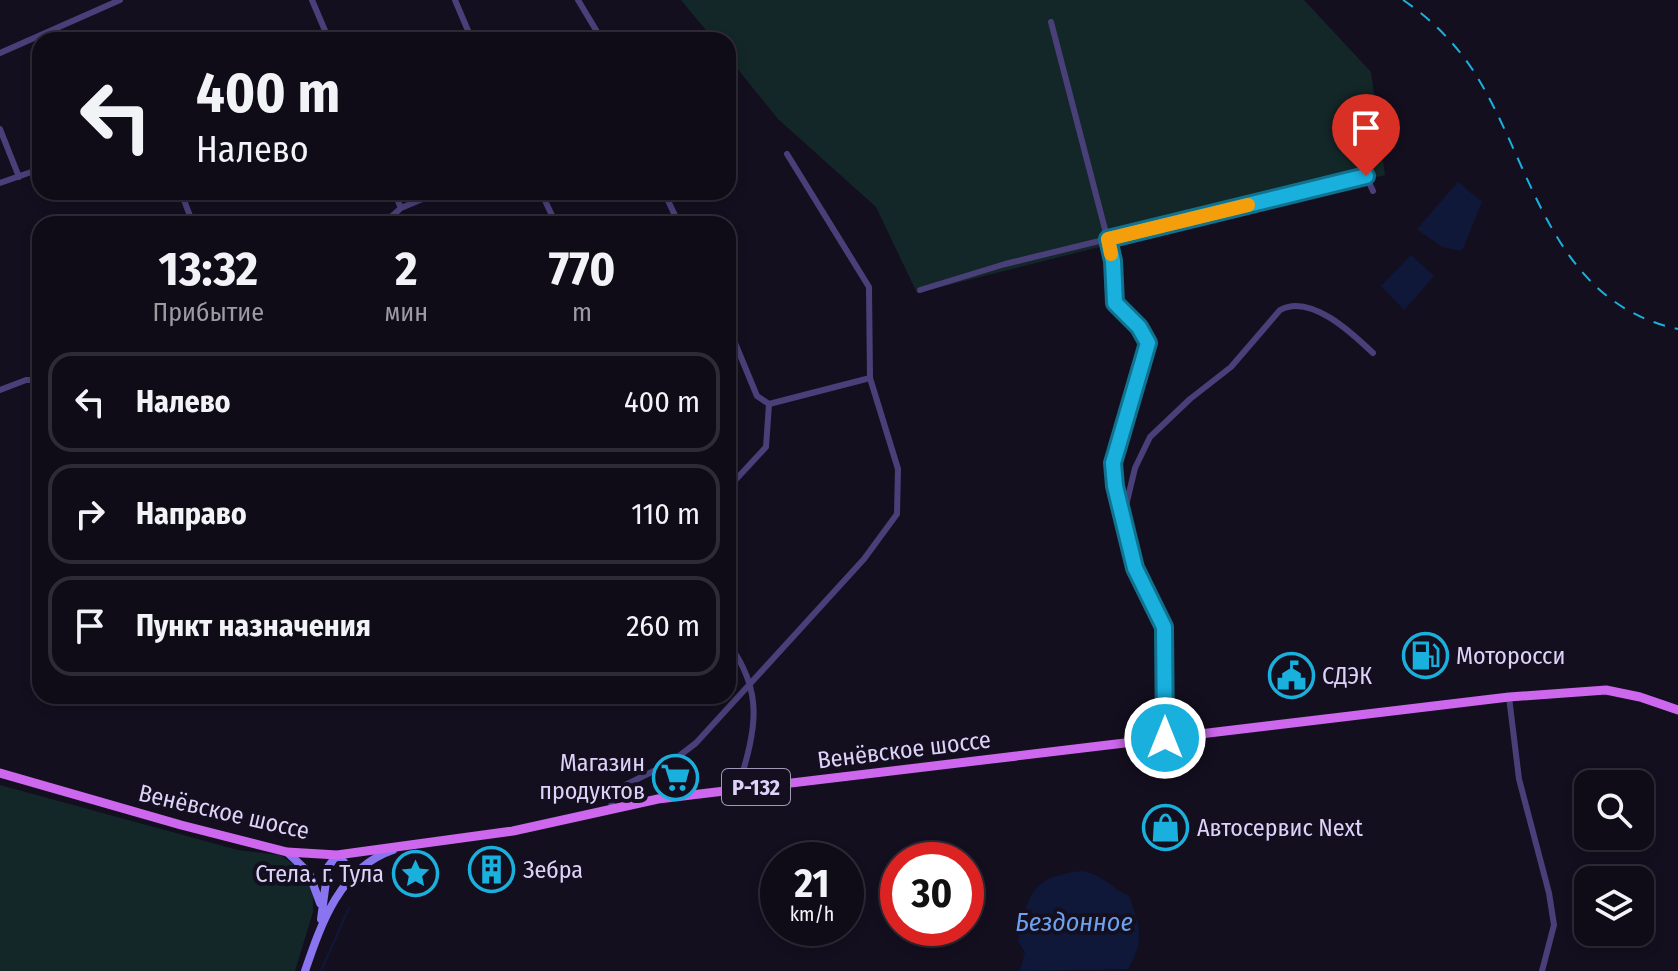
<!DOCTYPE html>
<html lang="ru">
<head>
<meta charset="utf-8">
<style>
	body { margin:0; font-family:"Fira Sans Condensed",sans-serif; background:#181420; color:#f1f3f6; height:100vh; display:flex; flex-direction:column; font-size:30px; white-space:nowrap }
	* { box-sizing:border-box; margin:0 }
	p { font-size:26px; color:#9b9ba1 }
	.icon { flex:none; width:44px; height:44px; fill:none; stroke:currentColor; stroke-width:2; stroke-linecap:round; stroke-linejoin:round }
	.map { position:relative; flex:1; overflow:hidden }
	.side { position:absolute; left:32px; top:216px; width:704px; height:488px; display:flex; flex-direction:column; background:#0f0b17; border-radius:24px; box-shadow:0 4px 12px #0003,0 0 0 2px #2f2b36 }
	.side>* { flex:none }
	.guide { position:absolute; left:32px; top:32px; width:704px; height:168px; border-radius:24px; box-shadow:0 4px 12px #0003,0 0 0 2px #2f2b36; background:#0f0b17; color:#f1f3f6; overflow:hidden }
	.controls { position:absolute; left:1574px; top:770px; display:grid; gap:16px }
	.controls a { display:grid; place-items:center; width:80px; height:80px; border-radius:16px; background:#0f0b17; box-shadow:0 4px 12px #0003,0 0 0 2px #2f2b36; font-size:40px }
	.speed { position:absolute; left:760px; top:842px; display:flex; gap:16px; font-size:40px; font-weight:700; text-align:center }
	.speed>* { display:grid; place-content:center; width:104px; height:104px; border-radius:50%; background:#0f0b17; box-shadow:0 4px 12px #0003,0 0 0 2px #2f2b36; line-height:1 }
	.speed small { font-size:20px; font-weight:400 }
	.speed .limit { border:12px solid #d22; background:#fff; color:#111 }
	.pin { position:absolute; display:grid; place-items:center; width:68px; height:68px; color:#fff; margin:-82px -34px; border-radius:50% 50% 50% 0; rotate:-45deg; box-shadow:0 0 8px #0007 }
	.pin .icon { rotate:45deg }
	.me { position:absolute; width:88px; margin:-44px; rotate:0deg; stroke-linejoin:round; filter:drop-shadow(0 0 6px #0008) }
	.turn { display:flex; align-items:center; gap:28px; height:168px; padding:0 32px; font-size:36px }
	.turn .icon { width:104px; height:104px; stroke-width:2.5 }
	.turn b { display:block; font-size:56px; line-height:68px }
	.eta { display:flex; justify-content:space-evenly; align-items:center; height:136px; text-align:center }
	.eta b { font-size:48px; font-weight:700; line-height:56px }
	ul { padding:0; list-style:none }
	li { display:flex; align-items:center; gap:24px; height:100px; margin:0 16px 12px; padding:0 16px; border:4px solid #2f2b36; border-radius:24px }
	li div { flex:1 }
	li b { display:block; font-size:30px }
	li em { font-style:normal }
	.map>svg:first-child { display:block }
	.green { fill:#132628 }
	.water { fill:#0f1839 }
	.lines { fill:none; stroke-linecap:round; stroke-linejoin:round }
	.stream { stroke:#0f1839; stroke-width:2 }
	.minor { stroke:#4a4079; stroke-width:6 }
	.secondary { stroke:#8975ef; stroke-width:8 }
	.primary { stroke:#cd67ed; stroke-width:9 }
	.rail { stroke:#1ab0de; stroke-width:2; stroke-dasharray:12 10; stroke-linecap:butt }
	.route-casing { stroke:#117290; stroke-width:20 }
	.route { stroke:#1ab0de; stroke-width:14 }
	.slow { stroke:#f59e0b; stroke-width:14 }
	.labels { text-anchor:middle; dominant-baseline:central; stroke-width:8; stroke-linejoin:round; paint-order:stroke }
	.shield { fill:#140f1f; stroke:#a198b8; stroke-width:2 }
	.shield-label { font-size:22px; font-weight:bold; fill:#ddd3fa }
	.poi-label { font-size:24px; fill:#ddd3fa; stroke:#140f1f; text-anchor:start }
	.street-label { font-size:24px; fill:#ddd3fa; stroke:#140f1f }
	.water-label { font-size:26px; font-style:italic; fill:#6da0ee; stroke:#140f1f }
</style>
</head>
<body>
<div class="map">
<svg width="1678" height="971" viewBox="0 0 1678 971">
	<rect width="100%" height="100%" fill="#140f1f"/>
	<path class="green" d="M681 0H1304L1371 72 1385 175 917 293 876 207 778 119 728 57V40H714Z
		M0 785 238 850 280 855 299 868 307 878 313 893V912L295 971H0Z"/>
	<path class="water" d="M1458 182 1482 202 1462 251 1442 247 1417 229Z
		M1411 255 1434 276 1404 310 1381 286Z
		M1083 871C1105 876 1109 887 1129 896 1140 927 1145 940 1128 969L1020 971 1025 952 1018 941C1028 896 1030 876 1083 871Z"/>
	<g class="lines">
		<path class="stream" d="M321 971 349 908"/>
		<path class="minor" d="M312 0 329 40
			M455 0 472 40
			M578 0 602 40
			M1051 22 1107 237 1113 261 1115 303 1139 327 1148 343 1113 463 1115 486 1135 568 1164 627 1165 738
			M0 53 120 0
			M0 129 19 177
			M787 154 869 287 870 378
			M0 183 40 169
			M181 192 193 224
			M394 192 401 208
			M541 192 556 224
			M664 192 679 224
			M371 224 392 216 401 208 439 192
			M920 290 1005 264 1366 176 1373 191
			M728 326 757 396 769 404
			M0 390 26 380H40
			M728 488 766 447 769 404
			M1124 514 1135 468 1150 437 1190 399 1231 367 1280 310C1310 293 1352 333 1373 353
			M728 643C767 695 754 733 738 789
			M1509 697 1519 779 1549 893 1554 925 1542 971
			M610 809 617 789 670 763 696 743 864 559 897 514 898 469 870 378 769 404"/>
		<path class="secondary" d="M287 852 309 873 320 903
			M321 919 328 867 337 855 344 862 346 883
			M305 971C321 924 340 868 393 850"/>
		<path class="primary" d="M0 773 181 825 287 852 337 855 513 831 658 799 1509 697 1606 690 1640 697 1678 710"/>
		<path class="rail" d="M1403 0C1433 20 1461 49 1479 80 1535 174 1553 302 1678 329"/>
	</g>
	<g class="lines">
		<defs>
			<path id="route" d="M1165 738 1164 627 1135 568 1115 486 1113 463 1148 343 1139 327 1115 303 1113 261 1108 239 1366 176"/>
		</defs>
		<use href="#route" class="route-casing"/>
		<use href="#route" class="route"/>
		<path class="slow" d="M1111 254 1108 239 1248 205"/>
	</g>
	<defs>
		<symbol id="fuel-ring" viewBox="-11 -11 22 22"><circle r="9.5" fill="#140f1f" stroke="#1ab0de" stroke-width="1.5"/><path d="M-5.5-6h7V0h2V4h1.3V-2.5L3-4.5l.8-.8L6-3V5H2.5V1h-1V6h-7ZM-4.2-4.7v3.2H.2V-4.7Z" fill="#1ab0de"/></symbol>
		<symbol id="civic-ring" viewBox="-11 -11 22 22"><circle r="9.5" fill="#140f1f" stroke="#1ab0de" stroke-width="1.5"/><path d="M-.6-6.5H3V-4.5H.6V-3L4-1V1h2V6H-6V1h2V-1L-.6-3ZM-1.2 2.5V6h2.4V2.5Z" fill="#1ab0de"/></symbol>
		<symbol id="supermarket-ring" viewBox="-11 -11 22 22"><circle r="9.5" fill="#140f1f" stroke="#1ab0de" stroke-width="1.5"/><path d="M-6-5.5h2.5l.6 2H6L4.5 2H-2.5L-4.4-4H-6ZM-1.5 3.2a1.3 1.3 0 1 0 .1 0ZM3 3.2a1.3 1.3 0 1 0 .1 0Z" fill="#1ab0de"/></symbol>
		<symbol id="shop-ring" viewBox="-11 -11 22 22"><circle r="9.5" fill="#140f1f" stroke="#1ab0de" stroke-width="1.5"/><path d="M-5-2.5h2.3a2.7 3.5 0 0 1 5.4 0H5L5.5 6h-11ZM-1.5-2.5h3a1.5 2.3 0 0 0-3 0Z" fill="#1ab0de"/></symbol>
		<symbol id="building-ring" viewBox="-11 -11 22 22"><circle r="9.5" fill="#140f1f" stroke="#1ab0de" stroke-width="1.5"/><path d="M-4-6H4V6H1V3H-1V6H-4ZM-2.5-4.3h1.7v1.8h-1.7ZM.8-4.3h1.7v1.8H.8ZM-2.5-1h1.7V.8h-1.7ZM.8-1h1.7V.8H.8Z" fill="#1ab0de"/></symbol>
		<symbol id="sight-ring" viewBox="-11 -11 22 22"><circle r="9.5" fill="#140f1f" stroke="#1ab0de" stroke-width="1.5"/><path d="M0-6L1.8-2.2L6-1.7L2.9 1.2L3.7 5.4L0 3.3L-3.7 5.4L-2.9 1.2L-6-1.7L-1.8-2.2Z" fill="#1ab0de"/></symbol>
	</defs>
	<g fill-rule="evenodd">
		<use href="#fuel-ring" x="1400" y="630" width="51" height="51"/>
		<use href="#civic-ring" x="1266" y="650" width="51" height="51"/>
		<use href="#supermarket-ring" x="650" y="752" width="51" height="51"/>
		<use href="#shop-ring" x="1140" y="802" width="51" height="51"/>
		<use href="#building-ring" x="466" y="844" width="51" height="51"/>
		<use href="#sight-ring" x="390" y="848" width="51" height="51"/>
	</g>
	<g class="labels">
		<rect class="shield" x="722" y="769" width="68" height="36" rx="6"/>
		<g class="shield-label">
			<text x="756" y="787">Р-132</text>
		</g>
		<g class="poi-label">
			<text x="1456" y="656">Моторосси</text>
			<text x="1322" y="676">СДЭК</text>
			<text x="645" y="763" text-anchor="end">Магазин<tspan x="645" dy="28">продуктов</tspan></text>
			<text x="1197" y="828">Автосервис Next</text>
			<text x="523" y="870">Зебра</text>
			<text x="384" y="874" text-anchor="end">Стела. г. Тула</text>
		</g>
		<g class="street-label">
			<text transform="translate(904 750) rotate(-7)">Венёвское шоссе</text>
			<text transform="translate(224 812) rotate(13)">Венёвское шоссе</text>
		</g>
		<g class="water-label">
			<text x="1074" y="922">Бездонное</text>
		</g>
	</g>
</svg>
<div class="controls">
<a><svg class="icon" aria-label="search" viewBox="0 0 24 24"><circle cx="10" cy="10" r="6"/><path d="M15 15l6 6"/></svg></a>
<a><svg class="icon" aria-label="layers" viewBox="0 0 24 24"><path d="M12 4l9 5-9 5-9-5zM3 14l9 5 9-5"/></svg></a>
</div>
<div class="speed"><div>21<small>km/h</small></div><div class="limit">30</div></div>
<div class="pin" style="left:1366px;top:176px;background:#d93025"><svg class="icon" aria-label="arrive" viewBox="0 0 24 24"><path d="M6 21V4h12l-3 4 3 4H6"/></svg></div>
<svg class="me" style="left:1165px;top:738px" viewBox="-20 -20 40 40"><circle r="17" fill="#1ab0de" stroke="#fff" stroke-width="3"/><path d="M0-11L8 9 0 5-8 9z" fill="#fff"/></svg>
<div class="guide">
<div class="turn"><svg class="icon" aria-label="left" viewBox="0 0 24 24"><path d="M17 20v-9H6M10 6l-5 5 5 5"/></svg><div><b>400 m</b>Налево</div></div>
</div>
<section class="side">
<div class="eta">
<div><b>13:32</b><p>Прибытие</p></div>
<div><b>2</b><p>мин</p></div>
<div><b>770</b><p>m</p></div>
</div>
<ul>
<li><svg class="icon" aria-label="left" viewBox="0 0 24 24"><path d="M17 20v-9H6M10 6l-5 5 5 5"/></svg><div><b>Налево</b></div><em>400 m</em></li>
<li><svg class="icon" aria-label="right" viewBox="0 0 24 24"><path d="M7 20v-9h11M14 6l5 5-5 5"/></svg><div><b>Направо</b></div><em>110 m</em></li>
<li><svg class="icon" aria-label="arrive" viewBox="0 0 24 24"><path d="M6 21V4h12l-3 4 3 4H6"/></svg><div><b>Пункт назначения</b></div><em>260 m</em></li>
</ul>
</section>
</div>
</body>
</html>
